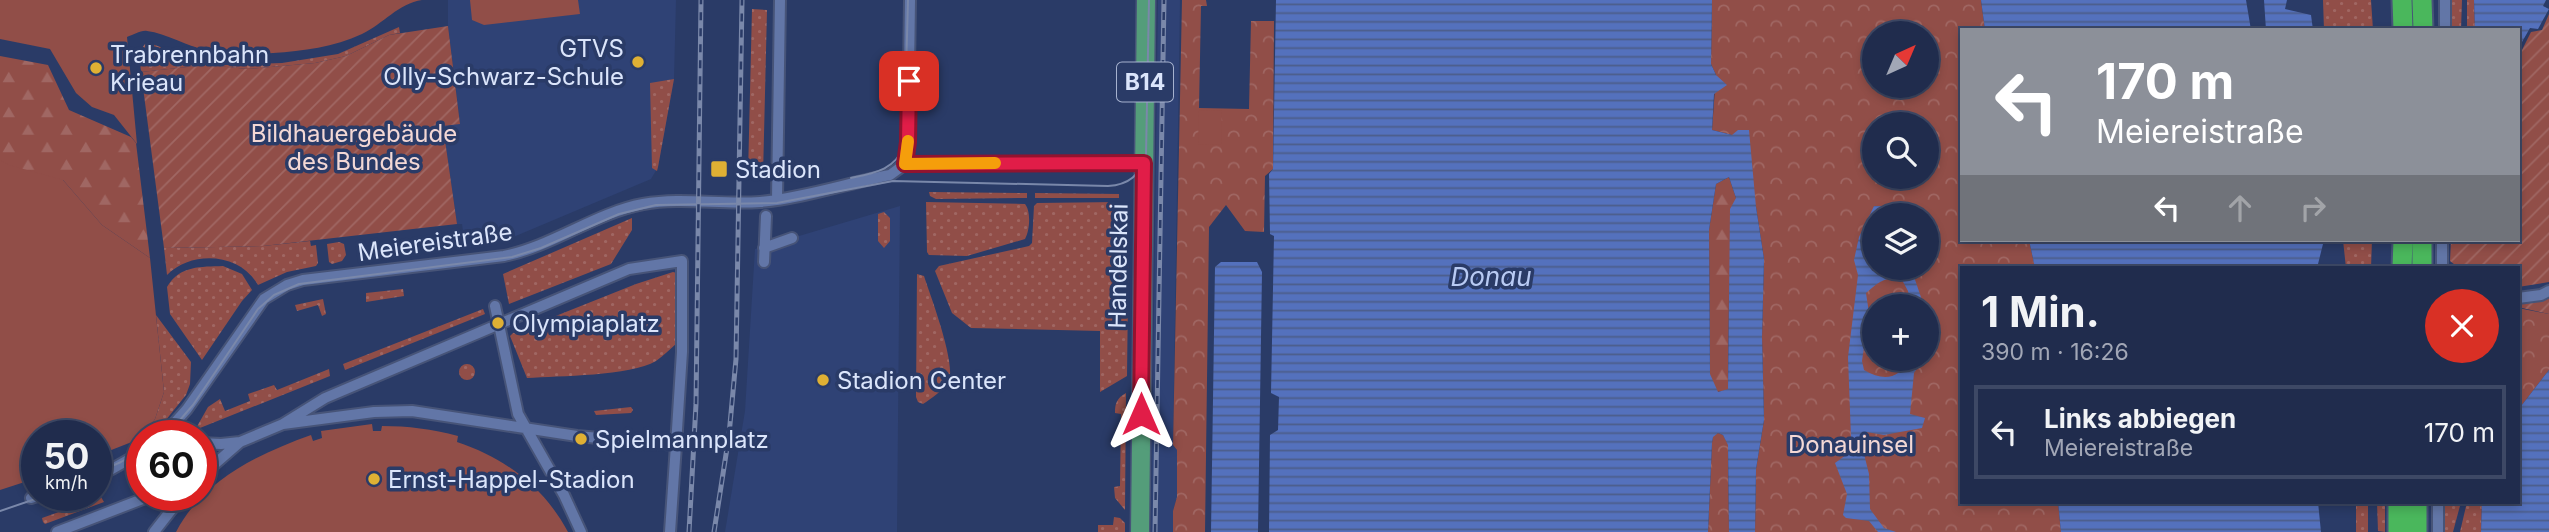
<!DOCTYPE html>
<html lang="de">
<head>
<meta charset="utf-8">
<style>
	body { margin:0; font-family:Inter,sans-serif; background:#2d3857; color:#f1f3f6; height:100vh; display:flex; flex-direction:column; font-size:26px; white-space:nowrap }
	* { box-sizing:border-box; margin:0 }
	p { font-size:23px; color:#a2a7b6 }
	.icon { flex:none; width:38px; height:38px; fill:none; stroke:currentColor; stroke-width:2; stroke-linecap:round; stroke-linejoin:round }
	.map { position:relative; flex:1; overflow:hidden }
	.sheet { position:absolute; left:1960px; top:266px; width:560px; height:238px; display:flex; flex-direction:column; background:#202c4d; border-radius:0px; box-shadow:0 4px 10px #0003,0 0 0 2px #3d4865 }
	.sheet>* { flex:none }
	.guide { position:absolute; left:1960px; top:28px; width:560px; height:214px; border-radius:0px; box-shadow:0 4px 10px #0003,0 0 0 2px #3d4865; background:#8c9099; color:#fff; overflow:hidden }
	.needle { width:46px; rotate:44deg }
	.controls { position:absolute; left:1862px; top:21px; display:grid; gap:14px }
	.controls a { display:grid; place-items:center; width:77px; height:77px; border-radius:50%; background:#202c4d; box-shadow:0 4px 10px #0003,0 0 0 2px #3d4865; font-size:35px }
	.speed { position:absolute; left:21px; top:420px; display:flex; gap:14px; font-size:35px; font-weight:700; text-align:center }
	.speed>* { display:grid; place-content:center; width:91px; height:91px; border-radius:50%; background:#202c4d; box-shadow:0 4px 10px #0003,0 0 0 2px #3d4865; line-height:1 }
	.speed small { font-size:18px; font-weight:400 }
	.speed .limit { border:10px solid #d22; background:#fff; color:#111 }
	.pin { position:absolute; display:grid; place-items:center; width:60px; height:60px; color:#fff; margin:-30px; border-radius:14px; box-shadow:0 4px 10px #0006 }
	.me { position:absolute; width:77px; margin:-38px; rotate:0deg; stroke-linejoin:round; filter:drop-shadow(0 0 5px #0008) }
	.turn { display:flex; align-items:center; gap:24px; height:147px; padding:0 21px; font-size:32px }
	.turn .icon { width:91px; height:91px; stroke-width:2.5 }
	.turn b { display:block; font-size:49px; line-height:60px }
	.lanes { display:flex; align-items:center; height:66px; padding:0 21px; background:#0003; justify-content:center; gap:35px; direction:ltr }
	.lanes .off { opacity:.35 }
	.round { display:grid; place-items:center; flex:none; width:74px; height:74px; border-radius:37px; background:#2d3857 }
	.summary { display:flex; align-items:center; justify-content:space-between; height:119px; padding:0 21px }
	h1 { font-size:42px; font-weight:700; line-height:52px }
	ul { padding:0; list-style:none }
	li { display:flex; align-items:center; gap:21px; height:94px; margin:0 14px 10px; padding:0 7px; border:4px solid #3d4865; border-radius:0px }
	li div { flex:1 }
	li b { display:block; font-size:26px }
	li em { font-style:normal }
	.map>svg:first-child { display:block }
	.built { fill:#2f4275 }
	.grass { fill:url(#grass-dots) }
	.forest { fill:url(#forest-firs) }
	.park { fill:url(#park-crowns); fill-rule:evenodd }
	.garden { fill:url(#garden-furrows) }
	.pitch { fill:#914e48 }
	.water { fill:url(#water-rules); fill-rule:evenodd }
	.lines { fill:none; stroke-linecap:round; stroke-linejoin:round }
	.street-casing { stroke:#475478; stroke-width:14 }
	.primary-casing { stroke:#475478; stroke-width:21 }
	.highway-casing { stroke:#475478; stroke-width:23 }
	.street { stroke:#6276a7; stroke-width:10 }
	.primary { stroke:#549d7a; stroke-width:18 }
	.highway { stroke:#4ab75c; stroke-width:19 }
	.tram { stroke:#7a88aa; stroke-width:2 }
	.rail-casing { stroke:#7a88aa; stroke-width:5 }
	.rail { stroke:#2a3b67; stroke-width:2.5; stroke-dasharray:8; stroke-linecap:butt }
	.route-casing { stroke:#92132f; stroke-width:18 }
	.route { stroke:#e11d48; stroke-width:12 }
	.slow { stroke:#f59e0b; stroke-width:12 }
	.poi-dot { fill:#dfb034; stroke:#2a3b67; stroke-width:2.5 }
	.labels { text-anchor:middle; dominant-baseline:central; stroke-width:7; stroke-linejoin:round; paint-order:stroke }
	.shield { fill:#2a3b67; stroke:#a6b2cf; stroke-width:2 }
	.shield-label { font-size:23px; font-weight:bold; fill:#dbe5fb }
	.poi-label { font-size:24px; fill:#dbe5fb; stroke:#2a3b67; text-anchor:start }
	.park-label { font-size:24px; fill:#f3d8d5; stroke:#2a3b67 }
	.street-label { font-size:24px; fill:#dbe5fb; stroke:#2a3b67 }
	.water-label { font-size:26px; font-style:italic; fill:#b8caf3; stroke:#2a3b67 }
</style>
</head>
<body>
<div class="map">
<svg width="2549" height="532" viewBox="0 0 2549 532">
	<defs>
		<pattern id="grass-dots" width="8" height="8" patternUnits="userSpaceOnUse" patternTransform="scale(1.75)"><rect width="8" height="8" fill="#914e48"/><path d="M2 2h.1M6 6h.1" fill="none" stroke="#a06763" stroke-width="1.8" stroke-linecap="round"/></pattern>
		<pattern id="forest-firs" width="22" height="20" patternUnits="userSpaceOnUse" patternTransform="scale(1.75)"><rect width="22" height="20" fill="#914e48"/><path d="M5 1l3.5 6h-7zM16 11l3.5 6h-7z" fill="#a06763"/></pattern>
		<pattern id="park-crowns" width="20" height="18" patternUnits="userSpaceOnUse" patternTransform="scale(1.75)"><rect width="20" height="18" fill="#914e48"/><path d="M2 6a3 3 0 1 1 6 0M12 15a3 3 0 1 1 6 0" fill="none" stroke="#a06763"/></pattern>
		<pattern id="garden-furrows" width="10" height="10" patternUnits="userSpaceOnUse" patternTransform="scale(1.75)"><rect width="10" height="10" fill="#914e48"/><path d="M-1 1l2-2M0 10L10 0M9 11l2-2" fill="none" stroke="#a06763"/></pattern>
		<pattern id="water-rules" width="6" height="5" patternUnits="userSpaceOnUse" patternTransform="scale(1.75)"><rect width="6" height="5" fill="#5471bd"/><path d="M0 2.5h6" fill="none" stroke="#4c5d8a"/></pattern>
	</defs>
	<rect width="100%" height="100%" fill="#2a3b67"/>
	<path class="built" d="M448 0H676L674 79 658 167 651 179 506 240 488 246 465 247 462 224H457L443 126 460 123 448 26Z
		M1158 0H1180L1173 445 1177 450V497L1173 511V532H1151Z
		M900 206 897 532H725L745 411 755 249Z"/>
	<path class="grass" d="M2323 0H2371L2373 30H2324Z
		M2451 0H2462L2461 30H2450Z
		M2467 0H2474L2475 30H2467Z
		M752 9 767 10 763 176 748 175Z
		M399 27 400 33 389 35 346 56 315 63 248 69 206 65 141 72 139 52 145 44H152L197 60 224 65 282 63 338 54Z
		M674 79 658 167 657 171 652 168 650 83Z
		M929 192 1027 193V198L936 199 930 196Z
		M1035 193 1119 194V198H1035Z
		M926 202 1025 204C1031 211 1030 230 1025 239L967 256 929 255 927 252Z
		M1118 202 1129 213 1127 376 1100 392V331L971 328 952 313 935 271 939 266 1029 246 1032 243 1034 206 1037 203Z
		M884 212 890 218V241L884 248 878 241V214Z
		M632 218V230L611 264 509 304 503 274Z
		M2343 240H2372L2371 268H2346Z
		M310 241 311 246 316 245 318 263 316 266 287 272 258 285C240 253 192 250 167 275L164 248 263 246Z
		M339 242 344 244 346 255 342 261 332 264 329 262 327 244Z
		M223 266 242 274 252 290 242 301 202 360 170 314 167 287C180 265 201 267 223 266Z
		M673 272 677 273V343C670 349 663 356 656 361 630 376 559 376 527 378L510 336 513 333 636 284Z
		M917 274 924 276C930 295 958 367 948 383 943 390 931 399 923 404L918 402 916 397Z
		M403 289 404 296 366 302V293Z
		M323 299 326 314 322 316 318 305 297 311 295 305Z
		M483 309 485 314 345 370 343 364Z
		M156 315 191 362 190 384 186 395 161 426 144 436 155 419 164 392Z
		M459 372a8 8 0 1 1 16 0a8 8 0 1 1-16 0Z
		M329 369 330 376 195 430 208 407 220 399 225 411 250 401 248 394 274 385 277 390Z
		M1126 393 1125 510 1115 498 1114 487 1120 486 1121 414 1115 413C1115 403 1117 398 1126 393Z
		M631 407 633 410 631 413 596 415 594 411Z
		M101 497 104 502 45 524 43 522 42 518Z
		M2356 502H2368V532H2356Z
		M2377 502H2385V532L2378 531Z
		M2444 502H2461L2453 532H2445Z
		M2467 502H2482L2481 532H2460Z
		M1114 517 1120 518 1125 523V532H1098V525H1113Z"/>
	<path class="forest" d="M0 56 48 65 69 110 131 137 136 143 150 258 102 225 63 180H0Z
		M1729 177 1736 198 1729 293 1728 390 1717 392 1710 375 1709 230 1716 184Z"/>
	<path class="park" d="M1182 0H1206L1207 6H1201L1199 108 1249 109 1251 21H1274L1273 169 1265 176 1264 232 1245 231 1226 205 1209 227 1205 532H1173V511L1177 497V450L1173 445Z
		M1712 0H1981L1985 30H1962V240H2029L2035 268H1962V502H2058L2061 532H1755L1756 469 1764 420 1762 337 1764 259 1756 207 1732 135 1712 130 1716 75 1711 64ZM1874 33H1927V86H1874ZM1874 124H1927V177H1874ZM1874 215H1927V268H1874ZM1874 306H1927V359H1874Z
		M2518 308 2549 314V370L2518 410Z
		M1718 433 1723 435 1728 444 1729 532H1708L1712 443 1713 436Z"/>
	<path class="garden" d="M2549 14V282L2518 287V268H2459L2450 261 2451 240H2518V58L2531 32 2542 30Z
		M448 26 460 124 443 126 457 224 263 246 164 248 141 72 206 65 248 69 315 63 346 56 389 35Z
		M2549 298V314L2518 307V304Z"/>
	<path class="pitch" d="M0 0H422C399 3 383 24 362 34 334 47 303 51 273 53 252 55 230 55 209 51 188 47 166 33 147 31 141 30 133 35 127 37L137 144 114 115 92 107 76 93 50 49 0 39Z
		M470 0H578L580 14 484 25 472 20Z
		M1199 110 1222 111 1221 145 1198 144Z
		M0 160 9 165 63 180 102 225 150 258 164 392 155 419 142 438 96 456V436H37V478L0 490Z
		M372 424 373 431H381L382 426C408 426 432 429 458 436L457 442C505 458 544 487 568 532H176C203 480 258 454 311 435L313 441 322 438 321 431Z"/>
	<path class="water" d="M1276 0H1712L1711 64 1716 75 1727 85 1714 94 1712 130 1732 135 1738 130H1749L1756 207 1764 259 1762 337 1764 420 1756 469 1755 532H1729L1728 445 1723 435 1718 433 1713 437 1712 443 1708 532H1269L1270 435 1278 430 1279 397 1271 393 1274 236 1270 234 1269 174 1273 169ZM1729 177 1736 198 1730 209 1728 389 1718 392 1710 374 1709 230 1716 184Z
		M1981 0H2246L2251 30H1985Z
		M2264 0H2287L2285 9 2311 15 2313 30H2266Z
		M2474 0H2546L2543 6 2549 9 2538 29 2530 28 2518 49V30H2475Z
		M1874 206H1892L1903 215H1874V268H1911L1924 306H1910L1908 291 1901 278C1886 276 1877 283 1866 293L1869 313 1862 361 1864 370C1883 381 1899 380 1909 359H1923L1914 373 1910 414 1925 418 1922 428 1884 435 1866 432 1861 442 1869 474 1870 509 1884 528 1896 532H1878L1869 521 1846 518 1843 515 1847 494 1835 463 1846 455 1851 438 1848 357 1858 275 1854 260 1859 237Z
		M2029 240H2324L2317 268H2035Z
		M1221 262H1257L1262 272 1258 532H1211L1215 267Z
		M2549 370V532H2481L2482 502H2518V410Z
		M2058 502H2318L2321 532H2061Z"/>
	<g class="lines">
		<defs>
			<path id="street" d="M2445 30V0
				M905 164 1144 163
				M905 164 908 142 910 0
				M777 199 780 0
				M764 248 792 238
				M764 262 766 216
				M2442 268V240
				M2518 298 2541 295 2549 291
				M495 306 518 414 564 495 581 532
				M163 436 187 409 264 299 287 285 303 280 504 256C553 246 595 213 643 204 682 197 721 205 760 202 804 198 848 183 890 175L905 164
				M201 443 221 444 240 442 283 424 374 412 412 411 577 436 676 445 682 352V261L629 269 325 398 283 424
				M96 475 112 469 142 452
				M201 476 240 442
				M31 498 40 495
				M2438 502V532
				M57 532 153 495
				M154 532 183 495
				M670 532 676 445"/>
			<path id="primary" d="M1140 532 1146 0"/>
			<path id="highway" d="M2402 0 2403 30
				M2422 0 2423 30
				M2402 268 2403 240
				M2422 268V240
				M2398 532V502
				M2417 532V502"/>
		</defs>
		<use href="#street" class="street-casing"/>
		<use href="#primary" class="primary-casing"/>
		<use href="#highway" class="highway-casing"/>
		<use href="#street" class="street"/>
		<use href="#primary" class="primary"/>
		<use href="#highway" class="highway"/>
		<path class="tram" d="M851 178C874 173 895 170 904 146L908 0
			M166 436 193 405 258 309 274 295 299 284 512 257 541 248 619 214 656 205 777 203 893 181 1108 186C1128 185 1141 175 1146 155L1149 0
			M96 473 121 462 142 450
			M0 511 47 495"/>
		<defs>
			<path id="rail" d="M689 532 696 404 701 0
				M714 532 729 435 736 359 742 0
				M1155 532 1164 0"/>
		</defs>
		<use href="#rail" class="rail-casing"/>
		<use href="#rail" class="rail"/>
	</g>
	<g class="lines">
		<defs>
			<path id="route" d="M909 81 908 142 905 164 1144 163 1141 414"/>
		</defs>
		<use href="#route" class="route-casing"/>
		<use href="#route" class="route"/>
		<path class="slow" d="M908 141 905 164 995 163"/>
	</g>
	<g class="poi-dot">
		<circle cx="638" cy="62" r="7"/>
		<circle cx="96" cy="68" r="7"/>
		<rect x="710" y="160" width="18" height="18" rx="3.5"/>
		<circle cx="498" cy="323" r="7"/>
		<circle cx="823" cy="380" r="7"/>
		<circle cx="581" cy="439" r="7"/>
		<circle cx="374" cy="479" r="7"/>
	</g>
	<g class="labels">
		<rect class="shield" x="1117" y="62.5" width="56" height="39" rx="5"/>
		<g class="shield-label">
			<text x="1145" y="82">B14</text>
		</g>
		<g class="poi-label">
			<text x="624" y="48" text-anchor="end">GTVS<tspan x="624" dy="28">Olly-Schwarz-Schule</tspan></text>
			<text x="110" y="54">Trabrennbahn<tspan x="110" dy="28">Krieau</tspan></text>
			<text x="735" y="169">Stadion</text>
			<text x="512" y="323">Olympiaplatz</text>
			<text x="837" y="380">Stadion Center</text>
			<text x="595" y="439">Spielmannplatz</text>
			<text x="388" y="479">Ernst-Happel-Stadion</text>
		</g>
		<g class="park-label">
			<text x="354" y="133">Bildhauergebäude<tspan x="354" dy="28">des Bundes</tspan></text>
			<text x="1851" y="444">Donauinsel</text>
		</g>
		<g class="street-label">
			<text transform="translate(435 242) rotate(-8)">Meiereistraße</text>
			<text transform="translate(1118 266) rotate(-89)">Handelskai</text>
		</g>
		<g class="water-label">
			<text x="1491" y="276">Donau</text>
		</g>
	</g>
</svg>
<div class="controls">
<a><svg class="needle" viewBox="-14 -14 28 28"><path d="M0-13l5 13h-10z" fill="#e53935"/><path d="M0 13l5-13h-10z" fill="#a2a7b6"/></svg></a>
<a><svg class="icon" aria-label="search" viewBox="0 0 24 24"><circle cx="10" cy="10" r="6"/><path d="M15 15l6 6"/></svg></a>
<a><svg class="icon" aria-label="layers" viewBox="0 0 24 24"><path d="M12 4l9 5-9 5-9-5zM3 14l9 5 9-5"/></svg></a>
<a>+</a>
</div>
<div class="speed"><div>50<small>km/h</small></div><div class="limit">60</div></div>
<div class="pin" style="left:909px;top:81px;background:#d93025"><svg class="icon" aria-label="arrive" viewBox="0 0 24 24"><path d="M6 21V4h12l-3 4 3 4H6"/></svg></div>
<svg class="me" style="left:1141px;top:414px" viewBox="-20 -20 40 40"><path d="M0-17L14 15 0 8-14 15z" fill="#e11d48" stroke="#fff" stroke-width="4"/></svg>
<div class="guide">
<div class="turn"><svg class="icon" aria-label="left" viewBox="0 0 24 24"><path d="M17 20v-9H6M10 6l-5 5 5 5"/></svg><div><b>170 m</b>Meiereistraße</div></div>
<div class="lanes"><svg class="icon" aria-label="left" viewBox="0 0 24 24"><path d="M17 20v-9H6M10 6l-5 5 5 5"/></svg><svg class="icon off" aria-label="ahead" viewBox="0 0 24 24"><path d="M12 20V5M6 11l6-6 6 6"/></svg><svg class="icon off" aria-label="right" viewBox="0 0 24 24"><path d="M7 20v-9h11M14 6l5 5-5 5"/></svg></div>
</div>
<section class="sheet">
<div class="summary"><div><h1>1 Min.</h1><p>390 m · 16:26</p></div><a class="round" style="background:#d93025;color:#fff"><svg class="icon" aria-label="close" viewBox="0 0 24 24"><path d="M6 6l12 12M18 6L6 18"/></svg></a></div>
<ul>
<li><svg class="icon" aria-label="left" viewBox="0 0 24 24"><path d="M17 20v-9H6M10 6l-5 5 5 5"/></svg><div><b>Links abbiegen</b><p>Meiereistraße</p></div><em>170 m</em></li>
</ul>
</section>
</div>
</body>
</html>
